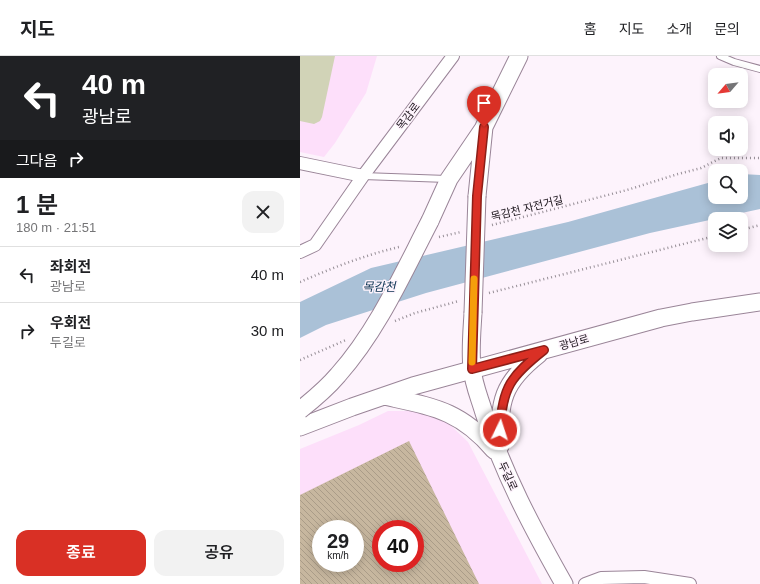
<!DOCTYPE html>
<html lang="ko">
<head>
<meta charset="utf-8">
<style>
	body { margin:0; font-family:Arial,"Noto Sans KR",sans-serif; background:#f2f2f2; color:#202124; height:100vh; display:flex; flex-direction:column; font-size:15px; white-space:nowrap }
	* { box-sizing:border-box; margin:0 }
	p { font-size:13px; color:#757577 }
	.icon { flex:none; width:22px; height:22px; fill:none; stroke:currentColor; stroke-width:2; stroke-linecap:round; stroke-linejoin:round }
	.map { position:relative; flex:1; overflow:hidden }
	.details { display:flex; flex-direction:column; background:#fff; width:300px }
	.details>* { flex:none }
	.hud { background:#202124; color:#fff; overflow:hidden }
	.needle { width:26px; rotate:242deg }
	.fabs { position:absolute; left:408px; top:12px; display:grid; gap:8px }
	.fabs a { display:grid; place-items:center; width:40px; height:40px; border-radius:8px; background:#fff; box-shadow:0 2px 10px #0003; font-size:20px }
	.speed { position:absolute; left:12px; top:464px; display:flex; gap:8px; font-size:20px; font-weight:700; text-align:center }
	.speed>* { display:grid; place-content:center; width:52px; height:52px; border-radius:50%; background:#fff; box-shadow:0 2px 10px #0003; line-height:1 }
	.speed small { font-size:10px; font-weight:400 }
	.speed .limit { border:6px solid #d22; background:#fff; color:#111 }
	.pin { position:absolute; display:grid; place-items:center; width:34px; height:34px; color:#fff; margin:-41px -17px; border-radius:50% 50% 50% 0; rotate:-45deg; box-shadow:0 0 4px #0007 }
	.pin .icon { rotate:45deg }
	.me { position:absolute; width:44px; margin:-22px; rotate:4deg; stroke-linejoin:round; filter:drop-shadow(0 0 3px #0008) }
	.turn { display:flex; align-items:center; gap:14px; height:84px; padding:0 16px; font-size:18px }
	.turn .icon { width:52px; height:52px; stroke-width:2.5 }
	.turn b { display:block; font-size:28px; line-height:34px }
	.then { display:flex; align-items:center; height:38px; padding:0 16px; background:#0003; gap:8px; font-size:15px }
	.round { display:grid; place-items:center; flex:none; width:42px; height:42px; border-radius:12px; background:#f2f2f2 }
	.head { display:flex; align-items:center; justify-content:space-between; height:68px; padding:0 16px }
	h1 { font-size:24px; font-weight:600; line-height:30px }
	.primary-button { display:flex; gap:8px; margin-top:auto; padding:8px 16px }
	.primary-button a { flex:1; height:46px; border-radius:12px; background:#d93025; color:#fff; font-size:16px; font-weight:600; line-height:46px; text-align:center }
	.primary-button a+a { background:#f2f2f2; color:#202124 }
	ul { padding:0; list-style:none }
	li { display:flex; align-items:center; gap:12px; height:56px; padding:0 16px; border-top:1px solid #e0e0e0 }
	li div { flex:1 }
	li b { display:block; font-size:15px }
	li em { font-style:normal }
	header { display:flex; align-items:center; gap:24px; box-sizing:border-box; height:56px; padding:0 20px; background:#fff; border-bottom:1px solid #e0e0e0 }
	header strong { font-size:19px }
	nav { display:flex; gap:22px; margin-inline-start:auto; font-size:14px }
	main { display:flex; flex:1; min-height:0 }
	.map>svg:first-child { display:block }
	.built { fill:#fddffa; fill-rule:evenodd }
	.grass { fill:#d1d3b7 }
	.water { fill:#aac1d7 }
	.building { fill:url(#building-back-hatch); fill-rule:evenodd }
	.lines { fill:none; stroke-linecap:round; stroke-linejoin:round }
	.lane-casing { stroke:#9a8598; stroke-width:8 }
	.street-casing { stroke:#9a8598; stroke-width:14 }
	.secondary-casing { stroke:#9a8598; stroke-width:19 }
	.path { stroke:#978f97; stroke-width:2.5; stroke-dasharray:1 3; stroke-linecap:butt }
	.lane { stroke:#fff; stroke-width:6 }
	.street { stroke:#fff; stroke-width:12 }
	.secondary { stroke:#fff; stroke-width:17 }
	.secondary-bridge-casing { stroke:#9a8598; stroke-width:19; stroke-linecap:butt }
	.secondary-bridge { stroke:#fff; stroke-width:17 }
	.route-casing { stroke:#8d1f18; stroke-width:10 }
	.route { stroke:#d93025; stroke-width:7 }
	.slow { stroke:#f59e0b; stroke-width:7 }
	.labels { text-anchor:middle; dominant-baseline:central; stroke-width:3; stroke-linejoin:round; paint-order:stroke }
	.street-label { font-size:11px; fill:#1b141b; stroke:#fdf3fc }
	.water-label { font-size:12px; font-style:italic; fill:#052e4d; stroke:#fdf3fc }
</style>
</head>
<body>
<header>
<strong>지도</strong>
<nav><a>홈</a><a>지도</a><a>소개</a><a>문의</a></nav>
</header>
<main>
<section class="details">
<div class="hud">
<div class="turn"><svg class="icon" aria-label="left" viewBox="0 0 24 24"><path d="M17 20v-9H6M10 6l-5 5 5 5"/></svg><div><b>40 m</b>광남로</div></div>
<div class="then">그다음<svg class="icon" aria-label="right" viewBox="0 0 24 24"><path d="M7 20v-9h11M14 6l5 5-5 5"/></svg></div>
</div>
<div class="head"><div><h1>1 분</h1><p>180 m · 21:51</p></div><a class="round"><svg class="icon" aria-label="close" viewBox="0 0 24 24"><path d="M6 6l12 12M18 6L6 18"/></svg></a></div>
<ul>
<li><svg class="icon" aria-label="left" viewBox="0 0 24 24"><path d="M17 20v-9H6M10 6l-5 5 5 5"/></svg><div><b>좌회전</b><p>광남로</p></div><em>40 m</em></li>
<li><svg class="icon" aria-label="right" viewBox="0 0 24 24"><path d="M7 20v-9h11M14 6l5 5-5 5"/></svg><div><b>우회전</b><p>두길로</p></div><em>30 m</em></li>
</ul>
<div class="primary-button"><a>종료</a><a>공유</a></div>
</section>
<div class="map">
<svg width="460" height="528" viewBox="0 0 460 528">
	<defs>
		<pattern id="building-back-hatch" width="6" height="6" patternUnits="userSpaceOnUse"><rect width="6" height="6" fill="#c7b79f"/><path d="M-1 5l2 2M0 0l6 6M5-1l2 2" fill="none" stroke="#aa9c88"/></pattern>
	</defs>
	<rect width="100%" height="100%" fill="#fdf3fc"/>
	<path class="built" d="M0 0H77L66 37 35 87 24 101 0 96Z
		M88 355H110L142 361 168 386 242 528H0V393L59 369ZM21 473H55V507H21ZM81 473H115V507H81Z"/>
	<path class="grass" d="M0 0H35L22 61 20 65 14 68 0 65Z"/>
	<path class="water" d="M441 118 460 119V153L350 177 126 237 26 269 0 282V246L71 212 268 166 415 125V141H441Z"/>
	<path class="building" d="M109 385 179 528H0V439ZM21 473H55V507H21ZM81 473H115V507H81Z"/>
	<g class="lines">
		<defs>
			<path id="lane" d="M420 0 434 6 460 13
				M63 120 147 123"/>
			<path id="street" d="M0 107 63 120
				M0 196 15 189 63 120 153 0
				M285 528 301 522 344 521 390 528"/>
			<path id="secondary" d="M177 140 184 71 219 0
				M130 165 149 123 183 73
				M173 257C172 275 170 295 172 312 173 327 180 343 184 357 203 417 233 473 264 528
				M84 340C133 351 160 354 194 394
				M0 371 52 351 113 330 361 262 392 256 460 246
				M200 390C199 345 202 327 239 298"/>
		</defs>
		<use href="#lane" class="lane-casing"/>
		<use href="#street" class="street-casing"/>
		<use href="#secondary" class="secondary-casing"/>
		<path class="path" d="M192 169 327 134 378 118 401 112 421 102H460
			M441 174 460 169
			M139 181 161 176
			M0 226C32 212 65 199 99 191
			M189 237 415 180
			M95 265 115 257 159 245
			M0 304 46 284"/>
		<use href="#lane" class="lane"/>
		<use href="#street" class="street"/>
		<use href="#secondary" class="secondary"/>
		<defs>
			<path id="secondary-bridge" d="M173 257 177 140
				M0 354C14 343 27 332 38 319 78 274 103 217 130 165"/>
		</defs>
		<use href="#secondary-bridge" class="secondary-bridge-casing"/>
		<use href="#secondary-bridge" class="secondary-bridge"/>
	</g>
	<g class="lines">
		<defs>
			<path id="route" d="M184 71 177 140 172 313 244 294C211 320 202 331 200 374"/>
		</defs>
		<use href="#route" class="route-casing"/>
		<use href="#route" class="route"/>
		<path class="slow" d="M172 306 174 223"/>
	</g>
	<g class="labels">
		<g class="street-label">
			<text transform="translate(108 60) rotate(-53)">목감로</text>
			<text transform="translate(227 152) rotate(-14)">목감천 자전거길</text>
			<text transform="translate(274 286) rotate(-16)">광남로</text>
			<text transform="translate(208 420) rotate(65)">두길로</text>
		</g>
		<g class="water-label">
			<text x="79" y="231">목감천</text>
		</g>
	</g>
</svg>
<div class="fabs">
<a><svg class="needle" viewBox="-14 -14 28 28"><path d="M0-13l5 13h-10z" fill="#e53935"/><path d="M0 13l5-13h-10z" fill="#757577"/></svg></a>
<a><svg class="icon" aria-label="sound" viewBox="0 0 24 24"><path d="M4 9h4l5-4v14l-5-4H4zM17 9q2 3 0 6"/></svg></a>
<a><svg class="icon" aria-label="search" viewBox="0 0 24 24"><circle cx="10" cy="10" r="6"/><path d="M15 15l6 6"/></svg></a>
<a><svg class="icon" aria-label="layers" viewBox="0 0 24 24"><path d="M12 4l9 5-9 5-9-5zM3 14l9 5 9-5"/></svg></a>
</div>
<div class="speed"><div>29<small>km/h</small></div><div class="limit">40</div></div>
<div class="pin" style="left:184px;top:71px;background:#d93025"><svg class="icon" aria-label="arrive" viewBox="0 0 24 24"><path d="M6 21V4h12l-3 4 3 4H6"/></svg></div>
<svg class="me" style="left:200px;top:374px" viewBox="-20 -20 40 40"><circle r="17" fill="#d93025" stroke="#fff" stroke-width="3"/><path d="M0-11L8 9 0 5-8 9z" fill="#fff"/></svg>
</div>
</main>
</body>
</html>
